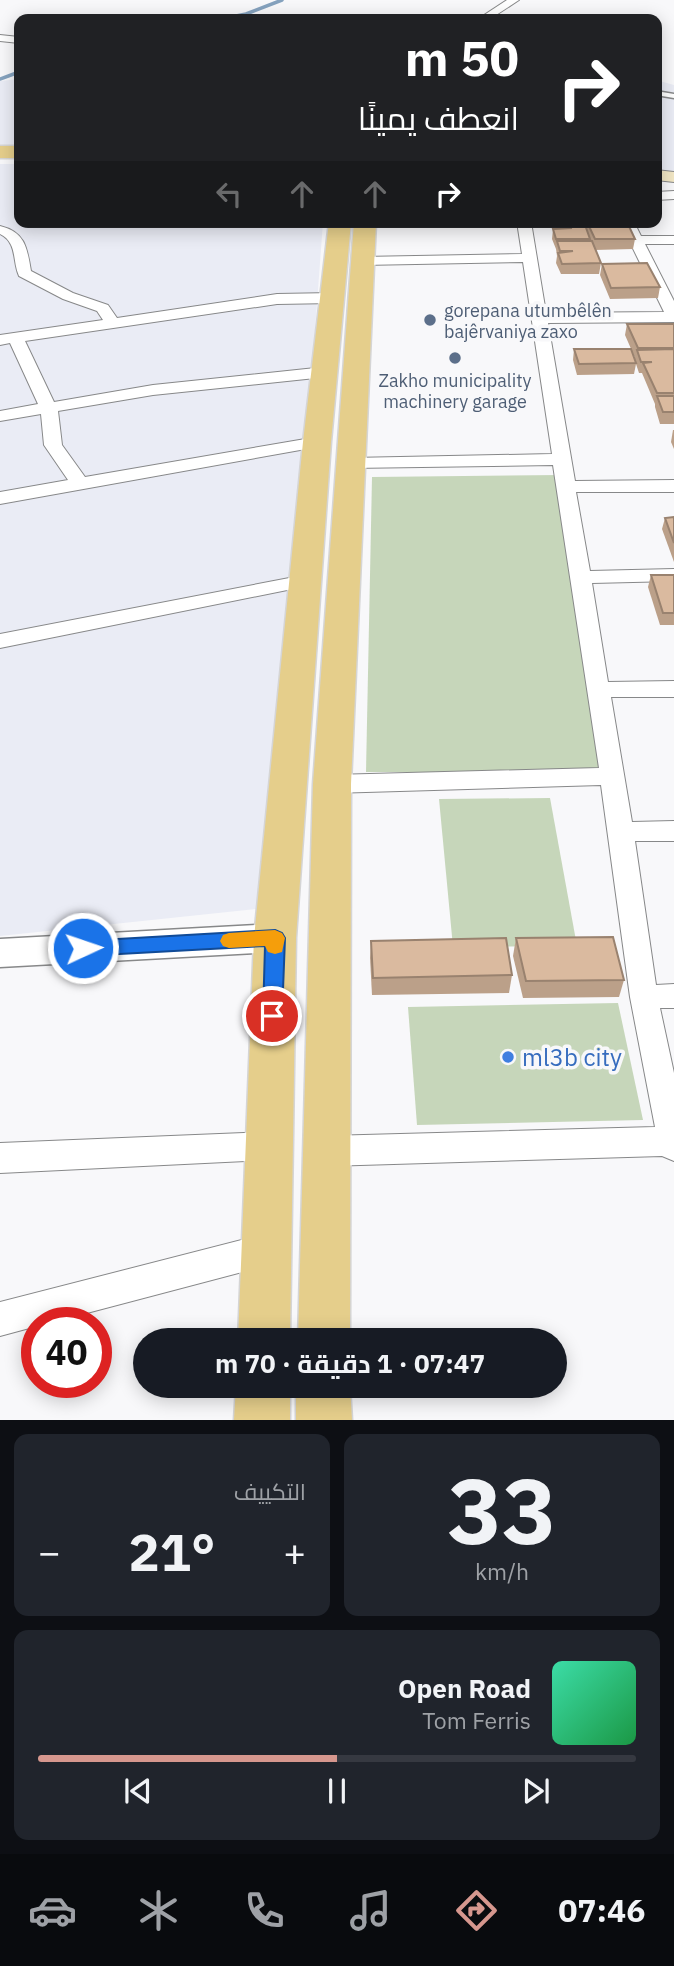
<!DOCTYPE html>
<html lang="ar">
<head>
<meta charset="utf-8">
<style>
  :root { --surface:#171b24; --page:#20242c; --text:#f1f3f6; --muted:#9ea1a6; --line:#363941; --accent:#d6978e }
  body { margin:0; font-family:"IBM Plex Sans",Cairo,sans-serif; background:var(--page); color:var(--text); direction:rtl; height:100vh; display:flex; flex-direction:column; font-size:26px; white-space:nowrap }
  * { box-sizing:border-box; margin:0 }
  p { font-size:23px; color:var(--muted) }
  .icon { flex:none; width:38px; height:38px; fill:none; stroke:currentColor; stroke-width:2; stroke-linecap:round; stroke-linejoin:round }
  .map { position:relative; height:1420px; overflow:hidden; direction:ltr }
  .panel { display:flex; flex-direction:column; gap:14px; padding:14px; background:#0d0f14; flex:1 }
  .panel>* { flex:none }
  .banner { position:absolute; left:14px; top:14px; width:648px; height:214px; border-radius:14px; box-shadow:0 4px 18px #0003; direction:rtl; background:#202124; color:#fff; overflow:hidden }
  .speed { position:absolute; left:21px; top:1307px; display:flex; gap:14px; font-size:35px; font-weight:700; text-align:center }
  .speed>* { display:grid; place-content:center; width:91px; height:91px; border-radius:50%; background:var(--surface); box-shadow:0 4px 18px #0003; line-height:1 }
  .speed .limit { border:10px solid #d22; background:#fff; color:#111 }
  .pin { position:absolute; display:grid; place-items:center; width:60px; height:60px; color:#fff; margin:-30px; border:4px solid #fff; border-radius:50%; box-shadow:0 2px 7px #0007 }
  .me { position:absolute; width:77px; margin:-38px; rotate:87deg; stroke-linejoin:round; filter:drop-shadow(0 0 5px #0008) }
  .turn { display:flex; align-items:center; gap:24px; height:147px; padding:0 28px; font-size:32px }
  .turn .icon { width:91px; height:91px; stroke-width:2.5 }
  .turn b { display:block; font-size:49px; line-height:60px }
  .lanes { display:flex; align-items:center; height:66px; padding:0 28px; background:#0003; justify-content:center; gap:35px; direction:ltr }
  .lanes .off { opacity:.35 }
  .big { font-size:52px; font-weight:700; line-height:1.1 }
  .panel .widget { flex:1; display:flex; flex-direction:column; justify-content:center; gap:10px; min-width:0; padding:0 24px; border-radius:14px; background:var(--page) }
  .panel .dial { align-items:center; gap:0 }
  .dial b { font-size:91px; line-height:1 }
  .song { display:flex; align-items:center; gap:21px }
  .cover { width:84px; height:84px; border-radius:10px; background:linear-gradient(135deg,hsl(160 70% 55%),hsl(140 70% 35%)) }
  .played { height:7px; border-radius:4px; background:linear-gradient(90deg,var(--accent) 50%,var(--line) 50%) }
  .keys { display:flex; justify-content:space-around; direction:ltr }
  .heat { display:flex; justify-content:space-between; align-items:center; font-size:38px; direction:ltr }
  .panel .tiles { flex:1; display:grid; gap:14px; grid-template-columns:1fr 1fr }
  .widget:last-child { grid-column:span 2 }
  .trip { position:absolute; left:133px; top:1328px; width:434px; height:70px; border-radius:35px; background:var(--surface); box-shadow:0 4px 18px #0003; font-weight:700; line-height:70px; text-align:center; direction:rtl }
  .tabs { display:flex; height:112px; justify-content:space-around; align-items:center; background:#090b0e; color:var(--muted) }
  .tabs .icon { width:49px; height:49px }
  .tabs .current { color:var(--accent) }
  .tabs b { font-size:32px; color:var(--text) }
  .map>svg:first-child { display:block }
</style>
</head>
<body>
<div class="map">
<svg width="674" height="1420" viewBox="0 0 674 1420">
  <rect width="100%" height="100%" fill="#f8f8fa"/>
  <!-- built -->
  <g fill="#eaecf5">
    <path d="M19,79V149L0,150V81Z"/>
    <path d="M656,80L674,85V171L656,169Z"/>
    <path d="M0,164H19V222H323L301,520L256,909L0,936Z"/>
  </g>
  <!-- green -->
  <g fill="#c6d6ba">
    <path d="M560,475L613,772H366L372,477Z"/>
    <path d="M550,798L577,946L453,947L439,799Z"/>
    <path d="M618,1003L643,1120L417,1125L408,1007Z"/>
  </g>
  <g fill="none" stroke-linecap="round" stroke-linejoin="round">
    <!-- stream -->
    <g stroke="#85a2be" stroke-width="3.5">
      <path d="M221,19L246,14L282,0"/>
      <path d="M0,79L19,72"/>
    </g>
    <defs>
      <path id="service" d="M656,91L674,94V98L656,95Z"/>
      <g id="minor">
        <path d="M507,0H519L490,19H478Z"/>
        <path d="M0,35L19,37V43L0,41Z"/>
        <path d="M674,191V199L656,200V192Z"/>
        <path d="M517,222H531L546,313L664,312L620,222H634L641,236H674V244H645L674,301V322L548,323L575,481L674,480V492H576L590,571L674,569V581L592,583L608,682L674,681V697H611L632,822L674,821V841H635L656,985L674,984V1008H660L674,1073V1161L662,1156L327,1166L316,1161L312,1151L316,1141L327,1136L655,1127L630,997L601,785L332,793L323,790L320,784L323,778L332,775L599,768L553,465L351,468L342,463L351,458L552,454L523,262L362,265L355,261L362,257L522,254Z"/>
        <path d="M0,226C25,232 27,247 31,271L73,293L108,305L117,318L277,294L333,293L341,298L333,303L277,304L25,341L54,402L153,385L325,367L333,372L325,377L153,395L58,411L62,445L85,477L317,437L326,442L317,447L0,504V492L68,480L44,445L41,414L0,421V411L38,404L10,343L0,345V335L103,320L97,311L63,299L19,276C12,261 18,243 0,234Z"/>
        <path d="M305,575L312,577L315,581L312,585L0,648V634Z"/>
        <path d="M268,1132L279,1136L283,1146L279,1156L268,1160L0,1173V1143Z"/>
        <path d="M265,1234L277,1238L281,1250L277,1262L265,1266L49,1323H37V1326L0,1336V1302Z"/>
      </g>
      <path id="tertiary" d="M275,924L287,928L292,938L287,948L275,952L0,967V939Z"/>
      <path id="secondary" d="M656,170L674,172V182L656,180Z"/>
      <g id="primary">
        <rect x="0" y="146" width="19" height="12"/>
        <path d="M329,222H351L331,442L296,938L290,1340H238L254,938L303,442Z"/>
        <path d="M354,222H376L351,784L350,1340H298L313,784Z"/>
        <path d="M236,1386H290V1420H234Z"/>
        <path d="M296,1386H350L352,1420H296Z"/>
      </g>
    </defs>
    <!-- service casing -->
    <use href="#service" stroke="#878889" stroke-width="3"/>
    <!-- minor casing -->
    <use href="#minor" stroke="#878889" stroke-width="2"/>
    <!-- tertiary casing -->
    <use href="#tertiary" stroke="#878889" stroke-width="3"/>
    <!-- secondary casing -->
    <use href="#secondary" stroke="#878889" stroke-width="2"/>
    <!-- primary casing -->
    <use href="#primary" stroke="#d5d5d5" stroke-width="3"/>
    <!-- service -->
    <use href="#service" fill="#fff" fill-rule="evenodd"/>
    <!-- minor -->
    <use href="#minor" fill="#fff" fill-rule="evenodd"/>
    <!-- tertiary -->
    <use href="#tertiary" fill="#fff" fill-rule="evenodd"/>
    <!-- secondary -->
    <use href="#secondary" fill="#f2e7c5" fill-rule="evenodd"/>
    <!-- primary -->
    <use href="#primary" fill="#e5ce8b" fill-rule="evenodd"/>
  </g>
  <!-- wall -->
  <g fill="#bba089">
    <path d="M555,222H627L635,239L633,249L595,250L601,263L599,274H561L556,263L557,256L556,249L552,239L553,229H555Z"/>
    <path d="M602,264L660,287L658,298L610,299L600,275Z"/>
    <path d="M627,324H674V424H660L655,407V404L642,373H639L636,364L634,374L577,375L573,360L574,349L635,360V358L625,335Z"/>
    <path d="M673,430H674V449L671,442Z"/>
    <path d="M674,517V562L662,529L665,518Z"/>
    <path d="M651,575H674V625H660L648,587Z"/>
    <path d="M516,938L624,980L619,997L523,998L513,956Z"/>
    <path d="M371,941L512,975L509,993L372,995L370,958Z"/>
  </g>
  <!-- building -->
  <g fill="#daba9f" stroke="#99826f" stroke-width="2">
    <path d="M557,222H584L590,239H556L553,229L572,228L558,227Z"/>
    <path d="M587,222H627L635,239H595Z"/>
    <path d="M557,241H592L601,263L562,264L558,253L573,251H560Z"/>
    <path d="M647,263L660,287L611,288L602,264Z"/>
    <path d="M627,324H674V348H638Z"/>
    <path d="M574,349H631L636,363L579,364Z"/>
    <path d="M674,349V393H657L643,363L652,362H641L637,350Z"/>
    <path d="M657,396H674V412H663Z"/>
    <path d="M674,517V543L665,518Z"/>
    <path d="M651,575H674V613H663Z"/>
    <path d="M613,937L624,980L526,981L516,938Z"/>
    <path d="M506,938L512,975L373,978L371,941Z"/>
  </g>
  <!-- route -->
  <path fill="#1a73e8" stroke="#114b97" stroke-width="2" d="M275,930L282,933L285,938L282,1016L279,1022L272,1024L265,1022L263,1016L265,946L83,956L76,954L73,948L76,943L83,941Z"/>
  <!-- slow -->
  <path fill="#f59e0b" d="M275,930L282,933L285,938L282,952L275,954L268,952L265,946L229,948L223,946L220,941L223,935L229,933Z"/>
  <!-- markers -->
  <g fill="#5c6f8a" stroke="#f8f8fa" stroke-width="2.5">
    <circle cx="430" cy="320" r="7"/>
    <circle cx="455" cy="358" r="7"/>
  </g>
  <circle fill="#3f7fe0" stroke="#f8f8fa" stroke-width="2.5" cx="508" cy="1057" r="7"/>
  <g text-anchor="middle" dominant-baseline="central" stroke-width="7" stroke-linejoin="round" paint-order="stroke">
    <!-- far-service labels -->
    <g font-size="18" fill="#4e5e75" stroke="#f8f8fa" text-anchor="start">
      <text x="444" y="310">gorepana utumbêlên<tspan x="444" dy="21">bajêrvaniya zaxo</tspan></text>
      <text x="455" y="380" text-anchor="middle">Zakho municipality<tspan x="455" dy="21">machinery garage</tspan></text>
    </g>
    <!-- near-shop labels -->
    <g font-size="24" fill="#366cbe" stroke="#f8f8fa" text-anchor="start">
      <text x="522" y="1057">ml3b city</text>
    </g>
  </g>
</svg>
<div class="speed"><div class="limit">40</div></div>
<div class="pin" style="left:272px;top:1016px;background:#d93025"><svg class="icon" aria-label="arrive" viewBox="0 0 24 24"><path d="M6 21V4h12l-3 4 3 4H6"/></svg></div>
<svg class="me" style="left:83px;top:948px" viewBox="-20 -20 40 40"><circle r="17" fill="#1a73e8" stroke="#fff" stroke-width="3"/><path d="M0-11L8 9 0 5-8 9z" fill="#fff"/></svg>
<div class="trip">07:47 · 1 دقيقة · 70 m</div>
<div class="banner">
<div class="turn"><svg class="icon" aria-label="right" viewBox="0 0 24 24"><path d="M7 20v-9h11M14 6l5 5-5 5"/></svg><div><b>50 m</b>انعطف يمينًا</div></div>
<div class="lanes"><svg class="icon off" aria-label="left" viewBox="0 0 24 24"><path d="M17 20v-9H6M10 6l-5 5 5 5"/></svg><svg class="icon off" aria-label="ahead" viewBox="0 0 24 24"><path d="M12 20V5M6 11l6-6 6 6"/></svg><svg class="icon off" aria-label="ahead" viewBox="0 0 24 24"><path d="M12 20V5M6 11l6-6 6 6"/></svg><svg class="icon" aria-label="right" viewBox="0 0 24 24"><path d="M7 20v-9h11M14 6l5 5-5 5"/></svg></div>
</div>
</div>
<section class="panel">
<div class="tiles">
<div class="widget dial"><b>33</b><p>km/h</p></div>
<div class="widget"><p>التكييف</p>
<div class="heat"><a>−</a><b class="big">21°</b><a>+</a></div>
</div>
<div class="widget">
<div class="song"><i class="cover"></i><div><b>Open Road</b><p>Tom Ferris</p></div></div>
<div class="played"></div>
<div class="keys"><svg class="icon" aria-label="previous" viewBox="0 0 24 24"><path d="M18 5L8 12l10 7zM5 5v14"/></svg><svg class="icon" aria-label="pause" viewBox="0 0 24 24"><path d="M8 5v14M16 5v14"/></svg><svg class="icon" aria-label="next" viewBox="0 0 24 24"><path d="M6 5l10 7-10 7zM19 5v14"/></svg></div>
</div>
</div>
</section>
<nav class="tabs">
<b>07:46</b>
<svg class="icon current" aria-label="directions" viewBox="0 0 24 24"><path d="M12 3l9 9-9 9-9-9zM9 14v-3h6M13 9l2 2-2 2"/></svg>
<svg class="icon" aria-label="music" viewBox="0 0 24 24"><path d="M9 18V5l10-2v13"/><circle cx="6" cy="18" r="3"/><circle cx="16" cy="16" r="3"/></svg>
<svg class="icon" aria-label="phone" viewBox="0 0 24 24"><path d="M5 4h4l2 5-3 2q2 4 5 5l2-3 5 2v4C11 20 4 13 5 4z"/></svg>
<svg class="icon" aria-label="climate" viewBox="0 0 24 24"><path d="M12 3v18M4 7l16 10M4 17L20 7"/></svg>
<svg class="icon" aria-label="car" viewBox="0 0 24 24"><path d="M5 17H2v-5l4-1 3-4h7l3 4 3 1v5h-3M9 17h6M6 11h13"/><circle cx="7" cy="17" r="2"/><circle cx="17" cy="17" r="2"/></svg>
</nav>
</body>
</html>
